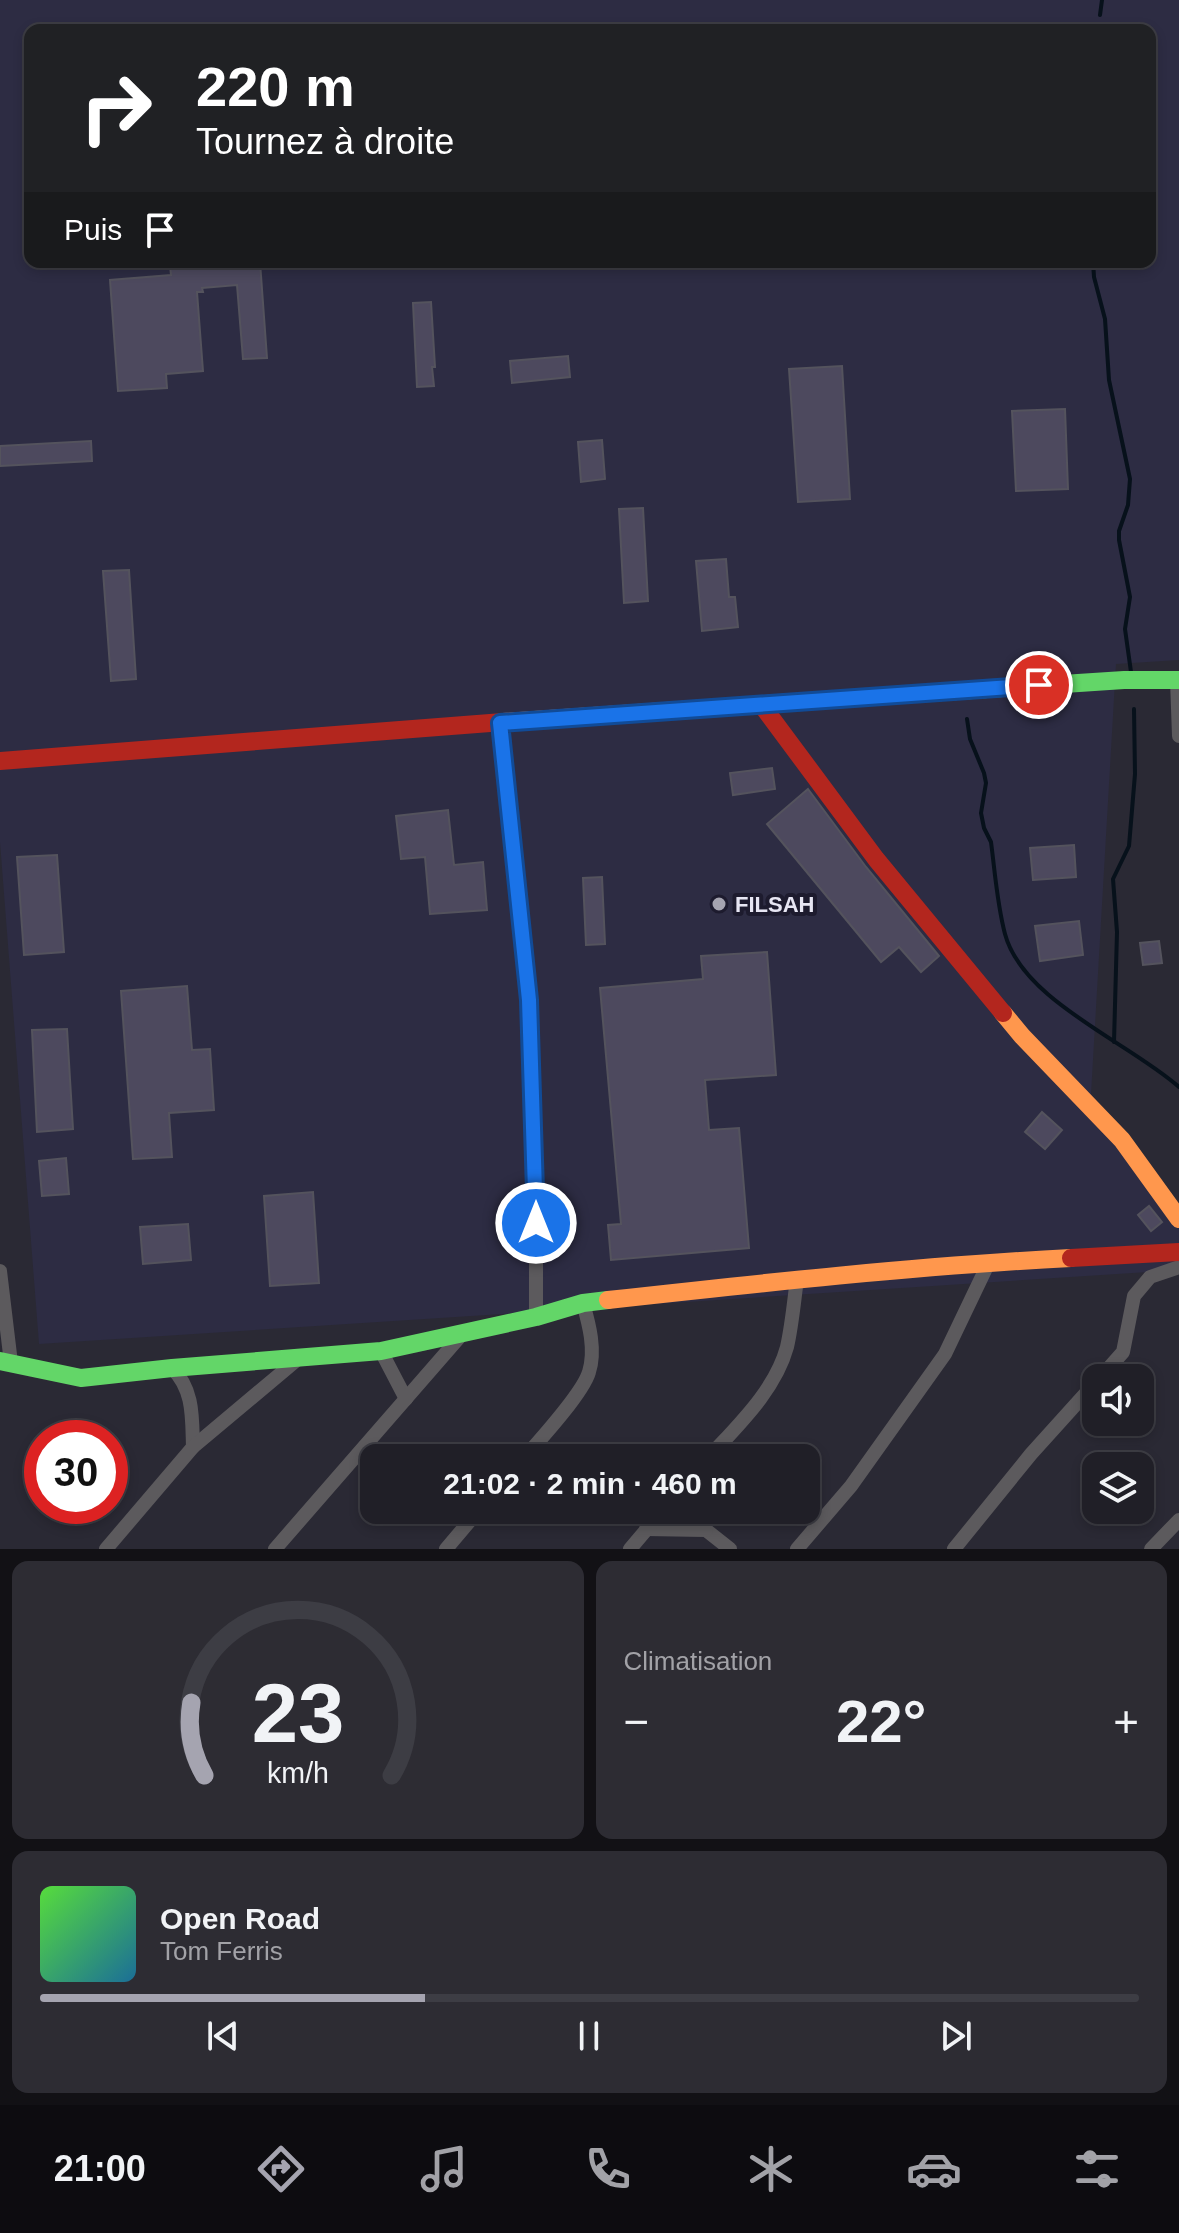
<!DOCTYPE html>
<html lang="fr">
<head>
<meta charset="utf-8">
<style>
  :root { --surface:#201f27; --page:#2d2c33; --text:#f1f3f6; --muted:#a2a2a7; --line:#3d3d44; --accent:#a5a4b0 }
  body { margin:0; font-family:Helvetica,sans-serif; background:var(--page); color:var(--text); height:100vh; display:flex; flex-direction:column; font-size:30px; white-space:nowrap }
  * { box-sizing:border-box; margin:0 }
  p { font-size:26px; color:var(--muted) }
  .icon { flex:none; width:44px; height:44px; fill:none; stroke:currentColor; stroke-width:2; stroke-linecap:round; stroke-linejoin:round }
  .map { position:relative; height:1549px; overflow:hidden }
  .panel { display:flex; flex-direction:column; gap:12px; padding:12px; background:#121115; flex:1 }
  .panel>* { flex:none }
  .top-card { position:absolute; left:24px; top:24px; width:1132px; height:244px; border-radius:16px; box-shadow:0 4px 12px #0003,0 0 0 2px var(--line); background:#202124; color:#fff; overflow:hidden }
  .buttons { position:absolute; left:1082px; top:1364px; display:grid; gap:16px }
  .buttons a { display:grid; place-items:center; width:72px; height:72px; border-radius:16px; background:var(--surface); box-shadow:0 4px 12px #0003,0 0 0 2px var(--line); font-size:40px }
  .speed { position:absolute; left:24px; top:1420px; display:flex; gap:16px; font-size:40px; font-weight:700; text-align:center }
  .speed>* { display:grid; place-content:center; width:104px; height:104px; border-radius:50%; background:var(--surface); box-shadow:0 4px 12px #0003,0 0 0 2px var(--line); line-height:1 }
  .speed .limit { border:12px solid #d22; background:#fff; color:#111 }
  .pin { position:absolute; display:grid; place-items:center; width:68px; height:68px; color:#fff; margin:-34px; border:4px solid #fff; border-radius:50%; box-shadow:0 2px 8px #0007 }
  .me { position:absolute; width:88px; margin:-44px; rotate:0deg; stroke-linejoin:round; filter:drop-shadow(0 0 6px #0008) }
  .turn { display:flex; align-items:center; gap:28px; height:168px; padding:0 40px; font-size:36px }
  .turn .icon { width:104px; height:104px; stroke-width:2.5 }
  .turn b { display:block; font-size:56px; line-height:68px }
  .then { display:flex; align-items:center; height:76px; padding:0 40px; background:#0003; gap:16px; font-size:30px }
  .big { font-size:60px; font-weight:700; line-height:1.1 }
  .panel .card { flex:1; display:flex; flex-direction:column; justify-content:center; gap:12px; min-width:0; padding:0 28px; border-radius:16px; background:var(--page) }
  .panel .dial { align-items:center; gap:0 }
  .dial svg { height:208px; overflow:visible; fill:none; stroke:var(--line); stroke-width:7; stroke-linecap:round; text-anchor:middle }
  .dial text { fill:var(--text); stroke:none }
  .song { display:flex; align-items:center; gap:24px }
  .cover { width:96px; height:96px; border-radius:12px; background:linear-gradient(135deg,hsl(110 70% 55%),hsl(200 70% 35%)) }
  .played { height:8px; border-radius:4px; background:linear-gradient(90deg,var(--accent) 35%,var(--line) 35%) }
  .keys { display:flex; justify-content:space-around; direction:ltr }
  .heat { display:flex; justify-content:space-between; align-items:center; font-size:44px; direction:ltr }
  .panel .tiles { flex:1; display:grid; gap:12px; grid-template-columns:1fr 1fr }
  .card:last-child { grid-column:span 2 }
  .trip { position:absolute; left:360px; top:1444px; width:460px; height:80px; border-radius:16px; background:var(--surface); box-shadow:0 4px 12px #0003,0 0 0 2px var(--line); font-weight:700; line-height:80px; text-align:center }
  .tab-bar { display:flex; height:128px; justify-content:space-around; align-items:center; background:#0d0c10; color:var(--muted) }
  .tab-bar .icon { width:56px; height:56px }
  .tab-bar .selected { color:var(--accent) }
  .tab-bar b { font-size:36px; color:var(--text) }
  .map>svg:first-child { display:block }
</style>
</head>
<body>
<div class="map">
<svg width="1179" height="1549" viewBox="0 0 1179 1549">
  <rect width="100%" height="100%" fill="#2a2934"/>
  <!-- built -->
  <path fill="#2d2c43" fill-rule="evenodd" d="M0,0H1179V660L1116,664L1091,1094L1179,1209V1270L39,1344L0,842ZM30,30H1150V262H30Z"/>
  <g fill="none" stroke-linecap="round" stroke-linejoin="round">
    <!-- stream -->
    <g stroke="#07111b" stroke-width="4">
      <path d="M1100,15L1102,0"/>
      <path d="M1093,262L1094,277L1105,319L1109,380L1130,479L1128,505L1119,531V540L1130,597L1125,629L1131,672"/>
      <path d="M967,719L970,739L984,773L986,783L981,813L984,828L991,842C995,872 997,904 1005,934C1023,1001 1130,1043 1179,1087"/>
      <path d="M1114,1042L1117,932L1113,879L1129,846L1135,774L1134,709"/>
    </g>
  </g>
  <!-- building -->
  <g fill="#4d495e" stroke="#54535d" stroke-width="2">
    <path d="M202,262H260L267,358L243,359L237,285L202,288L203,292H197L203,371L166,374L167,388L118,391L110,280L171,275L170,266Z"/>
    <path d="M431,302L435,367H432L434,386L417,387L413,303Z"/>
    <path d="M568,356L570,377L512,383L510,361Z"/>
    <path d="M842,366L850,499L798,502L789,369Z"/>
    <path d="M1065,409L1068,489L1016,491L1012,411Z"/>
    <path d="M602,440L605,479L581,482L578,442Z"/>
    <path d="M91,441L92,461L0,466V446Z"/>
    <path d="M643,508L648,601L624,603L619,509Z"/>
    <path d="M726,559L729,597H735L738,627L702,631L696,561Z"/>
    <path d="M129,570L136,679L111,681L103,571Z"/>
    <path d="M772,768L775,789L733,795L730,773Z"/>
    <path d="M808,789L866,867L939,956L921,972L899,947L881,962L767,824Z"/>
    <path d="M448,810L454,865L483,862L487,910L430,914L425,857L401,859L396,816Z"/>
    <path d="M1074,845L1076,877L1033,880L1030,848Z"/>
    <path d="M57,855L64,952L24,955L17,857Z"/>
    <path d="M602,877L605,944L586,945L583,878Z"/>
    <path d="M1079,921L1083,955L1040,961L1035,926Z"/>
    <path d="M1159,941L1162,963L1143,965L1140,943Z"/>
    <path d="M767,952L776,1075L705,1080L709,1130L739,1128L749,1248L611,1260L608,1225L621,1224L600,988L703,979L701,956Z"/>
    <path d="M187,986L192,1050L210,1049L214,1110L169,1113L172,1157L133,1159L121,991Z"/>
    <path d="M67,1029L73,1129L37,1132L32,1030Z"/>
    <path d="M1042,1112L1062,1130L1045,1149L1025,1132Z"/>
    <path d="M66,1158L69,1194L42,1196L39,1161Z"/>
    <path d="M313,1192L319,1283L270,1286L264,1196Z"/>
    <path d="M1149,1206L1162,1222L1151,1231L1138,1215Z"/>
    <path d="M188,1224L191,1260L143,1264L140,1227Z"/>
  </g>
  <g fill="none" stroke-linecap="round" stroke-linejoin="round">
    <!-- street -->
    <g stroke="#5c5a5d" stroke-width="14">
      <path d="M1177,680L1179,736"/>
      <path d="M500,723L529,1000L536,1191V1317"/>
      <path d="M0,1271L11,1363"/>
      <path d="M381,1351L406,1399"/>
      <path d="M172,1368C194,1390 192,1417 193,1447"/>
      <path d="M1100,1378L1123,1352L1134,1296L1150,1277L1179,1267"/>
      <path d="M524,1458C540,1440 583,1393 589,1372C596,1350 589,1324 583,1303"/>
      <path d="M708,1458C737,1426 775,1391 787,1347C792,1325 794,1301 797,1279"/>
      <path d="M697,1510L706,1530L730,1549"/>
      <path d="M646,1529L706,1530"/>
      <path d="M106,1549L193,1447L298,1359"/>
      <path d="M275,1549L464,1332"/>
      <path d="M446,1549L479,1510"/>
      <path d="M630,1549L663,1510"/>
      <path d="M797,1549L851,1486L945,1354L989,1262"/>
      <path d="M954,1549L1031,1454L1096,1382"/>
      <path d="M1151,1549L1179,1520"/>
    </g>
    <!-- fast -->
    <g stroke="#63d668" stroke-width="18">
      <path d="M942,692L1124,680H1179"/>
      <path d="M0,1361L81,1378L172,1368L381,1351L536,1317L583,1303L608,1300"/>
    </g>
    <!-- slow -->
    <g stroke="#ff974d" stroke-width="18">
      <path d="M503,722L942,692"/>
      <path d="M1003,1013L1022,1036L1122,1140L1179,1219"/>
      <path d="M608,1300C762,1283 916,1266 1071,1258"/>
    </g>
    <!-- jam -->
    <g stroke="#b3261e" stroke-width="18">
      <path d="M761,704L876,859L1003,1013"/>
      <path d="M0,761L503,722"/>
      <path d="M1071,1258L1179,1252"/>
    </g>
  </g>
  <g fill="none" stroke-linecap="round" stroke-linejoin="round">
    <defs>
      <path id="route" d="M536,1223L529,1000L500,723L1039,685"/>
    </defs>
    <!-- route casing -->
    <use href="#route" stroke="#114b97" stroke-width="20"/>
    <!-- route -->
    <use href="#route" stroke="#1a73e8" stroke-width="14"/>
  </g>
  <!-- markers -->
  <circle fill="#a5a4b0" stroke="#1d1b2e" stroke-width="3" cx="719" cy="904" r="8"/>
  <g text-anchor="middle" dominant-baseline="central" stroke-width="8" stroke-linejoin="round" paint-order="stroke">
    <!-- poi labels -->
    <g font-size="22" font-weight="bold" fill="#e7e6f3" stroke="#1d1b2e" text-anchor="start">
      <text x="735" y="904">FILSAH</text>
    </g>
  </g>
</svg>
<div class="buttons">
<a><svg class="icon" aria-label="sound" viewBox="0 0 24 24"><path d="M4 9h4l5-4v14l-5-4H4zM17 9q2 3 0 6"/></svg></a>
<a><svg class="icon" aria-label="layers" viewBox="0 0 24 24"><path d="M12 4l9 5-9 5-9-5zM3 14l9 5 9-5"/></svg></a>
</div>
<div class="speed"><div class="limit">30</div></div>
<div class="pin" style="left:1039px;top:685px;background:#d93025"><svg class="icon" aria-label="arrive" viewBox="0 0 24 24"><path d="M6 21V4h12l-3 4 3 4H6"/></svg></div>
<svg class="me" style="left:536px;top:1223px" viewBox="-20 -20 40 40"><circle r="17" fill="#1a73e8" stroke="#fff" stroke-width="3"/><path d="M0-11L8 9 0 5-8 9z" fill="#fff"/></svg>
<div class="trip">21:02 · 2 min · 460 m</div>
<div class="top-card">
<div class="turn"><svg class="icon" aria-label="right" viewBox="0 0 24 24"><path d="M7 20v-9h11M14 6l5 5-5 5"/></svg><div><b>220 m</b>Tournez à droite</div></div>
<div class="then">Puis<svg class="icon" aria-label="arrive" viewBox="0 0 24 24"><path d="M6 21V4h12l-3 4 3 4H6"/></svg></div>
</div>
</div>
<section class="panel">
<div class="tiles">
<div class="card dial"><svg viewBox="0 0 100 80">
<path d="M14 69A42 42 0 1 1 86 69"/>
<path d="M14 69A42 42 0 0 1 9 41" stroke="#a5a4b0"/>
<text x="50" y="56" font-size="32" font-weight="700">23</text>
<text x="50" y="72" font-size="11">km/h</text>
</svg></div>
<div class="card"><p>Climatisation</p>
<div class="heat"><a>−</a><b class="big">22°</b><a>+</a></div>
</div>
<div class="card">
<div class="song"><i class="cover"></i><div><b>Open Road</b><p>Tom Ferris</p></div></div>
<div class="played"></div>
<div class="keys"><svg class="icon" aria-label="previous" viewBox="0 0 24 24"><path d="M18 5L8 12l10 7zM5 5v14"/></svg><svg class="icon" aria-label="pause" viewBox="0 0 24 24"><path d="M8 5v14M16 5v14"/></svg><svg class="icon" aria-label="next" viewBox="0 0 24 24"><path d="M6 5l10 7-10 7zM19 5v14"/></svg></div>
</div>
</div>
</section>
<nav class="tab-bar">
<b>21:00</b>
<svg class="icon selected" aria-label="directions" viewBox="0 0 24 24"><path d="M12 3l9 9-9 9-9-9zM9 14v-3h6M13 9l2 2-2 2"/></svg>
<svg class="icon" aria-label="music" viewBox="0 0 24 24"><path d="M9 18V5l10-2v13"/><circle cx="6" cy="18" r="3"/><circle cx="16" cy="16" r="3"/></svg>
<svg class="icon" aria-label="phone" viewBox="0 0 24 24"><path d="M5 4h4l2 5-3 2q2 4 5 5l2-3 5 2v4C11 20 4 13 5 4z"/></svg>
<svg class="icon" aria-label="climate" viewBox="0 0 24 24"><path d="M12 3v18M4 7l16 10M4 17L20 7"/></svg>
<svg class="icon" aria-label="car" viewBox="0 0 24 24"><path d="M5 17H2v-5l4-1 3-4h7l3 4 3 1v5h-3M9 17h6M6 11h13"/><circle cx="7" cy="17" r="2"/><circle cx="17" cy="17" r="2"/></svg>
<svg class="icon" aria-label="filters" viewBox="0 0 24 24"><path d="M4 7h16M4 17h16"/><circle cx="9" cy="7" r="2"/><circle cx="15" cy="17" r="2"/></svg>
</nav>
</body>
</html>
